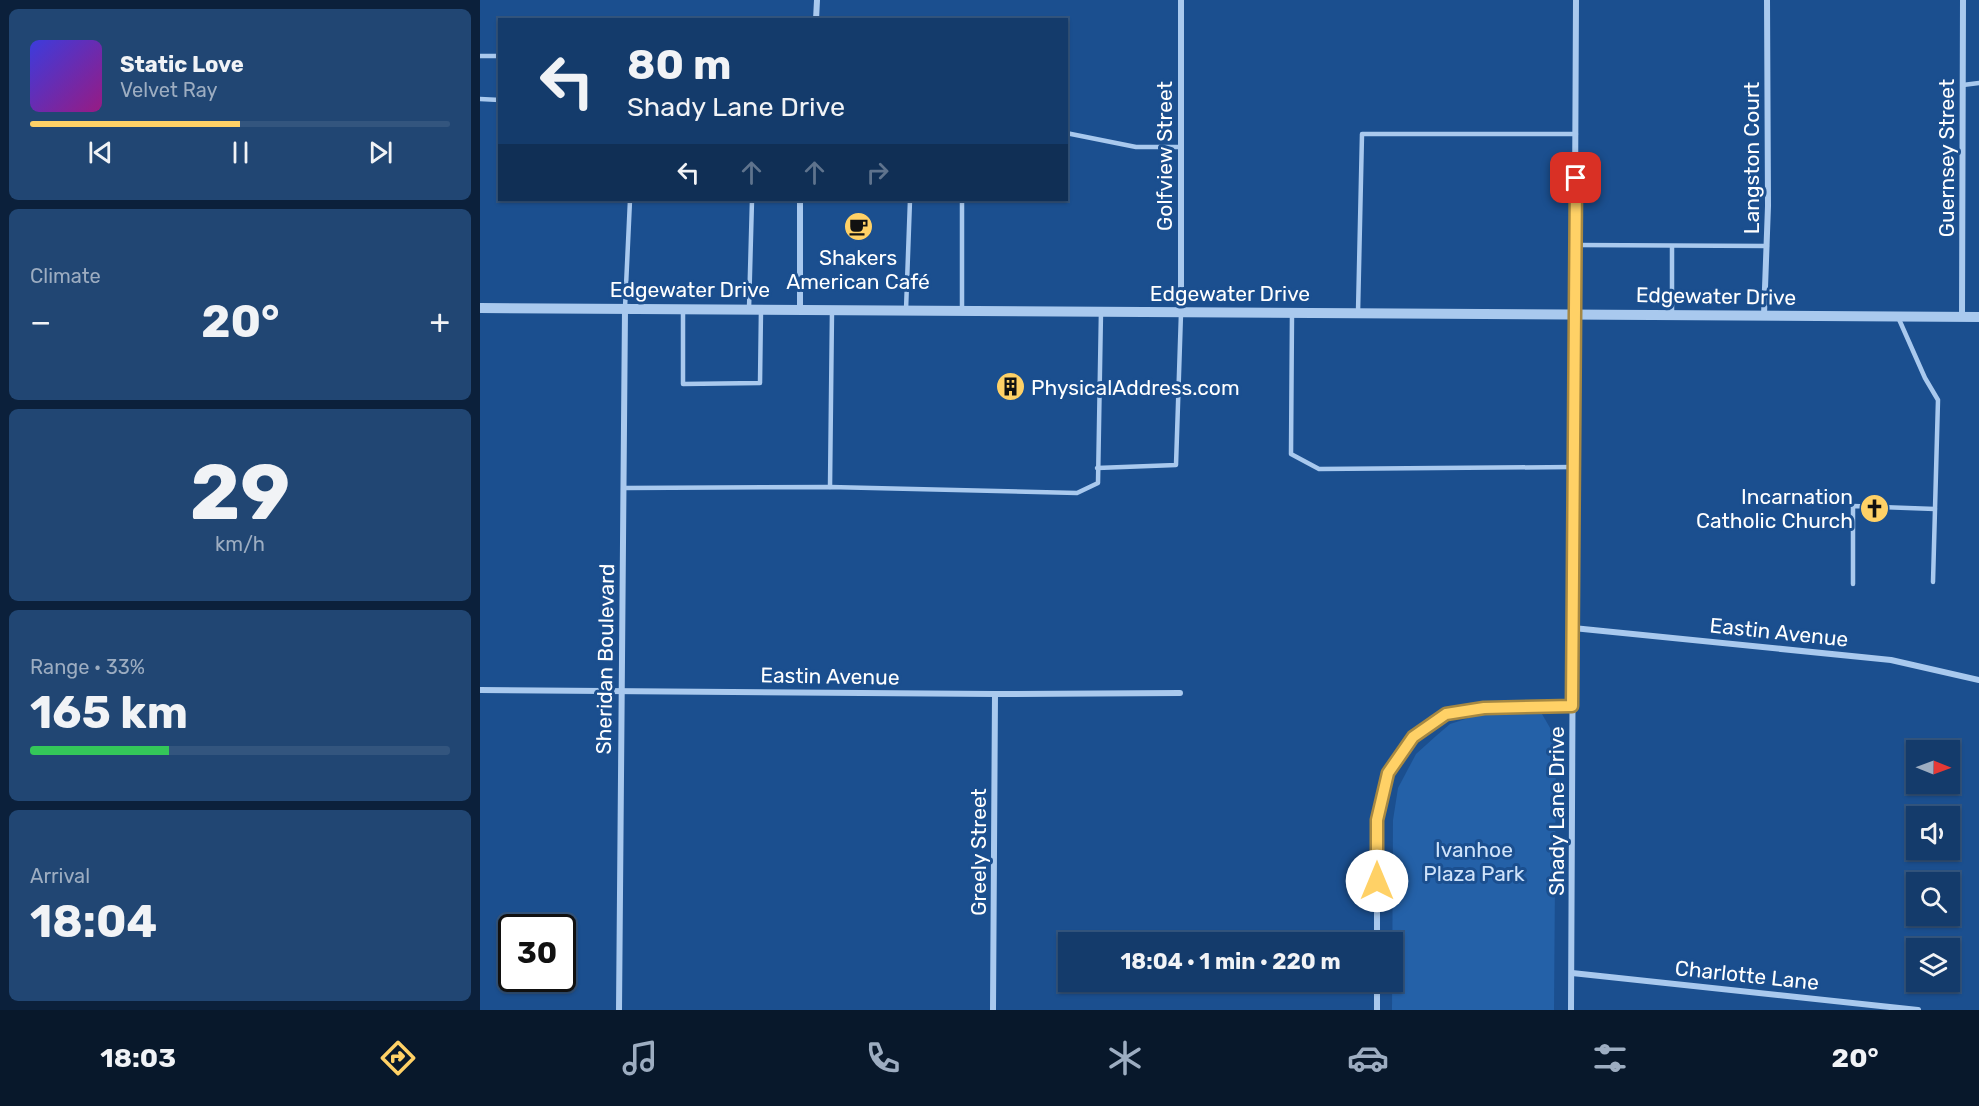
<!DOCTYPE html>
<html lang="en">
<head>
<meta charset="utf-8">
<style>
  :root { --surface:#143b6b; --page:#214673; --text:#f1f3f6; --muted:#9dadc1; --line:#33557e; --accent:#ffd166 }
  body { margin:0; font-family:Rubik,sans-serif; background:var(--page); color:var(--text); height:100vh; display:flex; flex-direction:column; font-size:22px; white-space:nowrap }
  * { box-sizing:border-box; margin:0 }
  p { font-size:20px; color:var(--muted) }
  .icon { flex:none; width:33px; height:33px; fill:none; stroke:currentColor; stroke-width:2; stroke-linecap:round; stroke-linejoin:round }
  .map { position:relative; flex:1; overflow:hidden }
  .details { display:flex; flex-direction:column; gap:9px; padding:9px; background:#0b203b; width:480px }
  .details>* { flex:none }
  .banner { position:absolute; left:18px; top:18px; width:570px; height:183px; border-radius:0px; box-shadow:0 2px 4px #0004,0 0 0 2px var(--line); background:#143b6b; color:var(--text); overflow:hidden }
  .needle { width:39px; rotate:91deg }
  .buttons { position:absolute; left:1426px; top:740px; display:grid; gap:12px }
  .buttons a { display:grid; place-items:center; width:54px; height:54px; border-radius:0px; background:var(--surface); box-shadow:0 2px 4px #0004,0 0 0 2px var(--line); font-size:30px }
  .speed { position:absolute; left:18px; top:914px; display:flex; gap:12px; font-size:30px; font-weight:700; text-align:center }
  .speed>* { display:grid; place-content:center; width:78px; height:78px; border-radius:50%; background:var(--surface); box-shadow:0 2px 4px #0004,0 0 0 2px var(--line); line-height:1 }
  .speed .limit { border:3px solid #111; border-radius:9px; background:#fff; color:#111 }
  .pin { position:absolute; display:grid; place-items:center; width:51px; height:51px; color:#fff; margin:-26px; border-radius:12px; box-shadow:0 3px 9px #0006 }
  .me { position:absolute; width:66px; margin:-33px; rotate:0deg; stroke-linejoin:round; filter:drop-shadow(0 0 4px #0008) }
  .turn { display:flex; align-items:center; gap:21px; height:126px; padding:0 30px; font-size:27px }
  .turn .icon { width:78px; height:78px; stroke-width:2.5 }
  .turn b { display:block; font-size:42px; line-height:51px }
  .lanes { display:flex; align-items:center; height:57px; padding:0 30px; background:#0003; justify-content:center; gap:30px; direction:ltr }
  .lanes .off { opacity:.35 }
  .big { font-size:45px; font-weight:700; line-height:1.1 }
  .details .widget { flex:1; display:flex; flex-direction:column; justify-content:center; gap:9px; min-width:0; padding:0 21px; border-radius:9px; background:var(--page) }
  .details .dial { align-items:center; gap:0 }
  .dial b { font-size:78px; line-height:1 }
  .song { display:flex; align-items:center; gap:18px }
  .cover { width:72px; height:72px; border-radius:9px; background:linear-gradient(135deg,hsl(240 70% 55%),hsl(310 70% 35%)) }
  .played { height:6px; border-radius:3px; background:linear-gradient(90deg,var(--accent) 50%,var(--line) 50%) }
  .keys { display:flex; justify-content:space-around; direction:ltr }
  .heat { display:flex; justify-content:space-between; align-items:center; font-size:33px; direction:ltr }
  .charge { height:9px; border-radius:4px; background:linear-gradient(90deg,#34c759 33%,var(--line) 0) }
  .trip { position:absolute; left:578px; top:932px; width:345px; height:60px; border-radius:0px; background:var(--surface); box-shadow:0 2px 4px #0004,0 0 0 2px var(--line); font-weight:700; line-height:60px; text-align:center }
  .dock { display:flex; height:96px; justify-content:space-around; align-items:center; background:#08182b; color:var(--muted) }
  .dock .icon { width:42px; height:42px }
  .dock .on { color:var(--accent) }
  .dock b { font-size:27px; color:var(--text) }
  main { display:flex; flex:1; min-height:0 }
  .map>svg:first-child { display:block }
</style>
</head>
<body>
<main>
<section class="details">
<div class="widget">
<div class="song"><i class="cover"></i><div><b>Static Love</b><p>Velvet Ray</p></div></div>
<div class="played"></div>
<div class="keys"><svg class="icon" aria-label="previous" viewBox="0 0 24 24"><path d="M18 5L8 12l10 7zM5 5v14"/></svg><svg class="icon" aria-label="pause" viewBox="0 0 24 24"><path d="M8 5v14M16 5v14"/></svg><svg class="icon" aria-label="next" viewBox="0 0 24 24"><path d="M6 5l10 7-10 7zM19 5v14"/></svg></div>
</div>
<div class="widget"><p>Climate</p>
<div class="heat"><a>−</a><b class="big">20°</b><a>+</a></div>
</div>
<div class="widget dial"><b>29</b><p>km/h</p></div>
<div class="widget"><p>Range · 33%</p><b class="big">165 km</b><div class="charge"></div></div>
<div class="widget"><p>Arrival</p><b class="big">18:04</b></div>
</section>
<div class="map">
<svg width="1499" height="1010" viewBox="0 0 1499 1010">
  <rect width="100%" height="100%" fill="#1b4f8f"/>
  <!-- green -->
  <path fill="#2461a8" d="M1007,712H1041L1062,714L1073,733L1076,744L1074,1010H912L913,820L918,788L936,754L956,736L970,724Z"/>
  <g fill="none" stroke-linecap="round" stroke-linejoin="round">
    <!-- service -->
    <g stroke="#a9c9ee" stroke-width="4.5">
      <path d="M0,56H20"/>
      <path d="M1483,85L1499,83"/>
      <path d="M0,99L20,100"/>
      <path d="M586,133L656,147H701"/>
      <path d="M1096,245L1287,246"/>
      <path d="M145,308L150,200"/>
      <path d="M269,309L272,200"/>
      <path d="M203,310V384L280,383L281,309"/>
      <path d="M426,310L430,200"/>
      <path d="M482,310V200"/>
      <path d="M812,312L811,454L839,469L1093,467"/>
      <path d="M878,313L882,134H1096"/>
      <path d="M1192,315V247"/>
      <path d="M1418,317L1445,378L1458,400L1453,582"/>
      <path d="M617,468L696,465L701,313"/>
      <path d="M350,487L352,310"/>
      <path d="M145,488L350,487L597,493L618,483L621,311"/>
      <path d="M1373,584V506L1455,509"/>
    </g>
    <!-- minor -->
    <g stroke="#a9c9ee" stroke-width="6">
      <path d="M336,20L337,0"/>
      <path d="M320,310V200"/>
      <path d="M701,312V0"/>
      <path d="M1284,315L1288,206L1287,0"/>
      <path d="M1482,317L1483,0"/>
      <path d="M1093,628L1411,660L1499,680"/>
      <path d="M0,690L515,694L700,693"/>
      <path d="M897,942V820L908,773L933,737L966,714L1004,708L1092,706"/>
      <path d="M1092,973L1438,1010"/>
      <path d="M139,1010L145,309"/>
      <path d="M513,1010L515,694"/>
      <path d="M897,1010V981"/>
      <path d="M1091,1010L1096,0"/>
    </g>
    <!-- tertiary -->
    <path stroke="#a9c9ee" stroke-width="10" d="M0,308L1499,317"/>
  </g>
  <g fill="none" stroke-linecap="round" stroke-linejoin="round">
    <defs>
      <path id="route" d="M897,881V820L908,773L933,737L966,714L1004,708L1092,706L1096,178"/>
    </defs>
    <!-- route casing -->
    <use href="#route" stroke="#a68842" stroke-width="15"/>
    <!-- route -->
    <use href="#route" stroke="#ffd166" stroke-width="10"/>
  </g>
  <!-- icons -->
  <defs>
    <symbol id="cafe-disc" viewBox="-11 -11 22 22"><circle r="9.5" fill="#ffd166" stroke="#1b4f8f"/><path d="M-5.5-4.5H6V0H3Q3 3.5 0 3.5H-2.5Q-5.5 3.5-5.5 0ZM3-3.2v2h1.7v-2ZM-6 4.5H4V6H-6Z" fill="#111"/></symbol>
    <symbol id="building-disc" viewBox="-11 -11 22 22"><circle r="9.5" fill="#ffd166" stroke="#1b4f8f"/><path d="M-4-6H4V6H1V3H-1V6H-4ZM-2.5-4.3h1.7v1.8h-1.7ZM.8-4.3h1.7v1.8H.8ZM-2.5-1h1.7V.8h-1.7ZM.8-1h1.7V.8H.8Z" fill="#111"/></symbol>
    <symbol id="church-disc" viewBox="-11 -11 22 22"><circle r="9.5" fill="#ffd166" stroke="#1b4f8f"/><path d="M-1.2-6h2.4v3.5h3.3v2.4h-3.3V6h-2.4V-.1h-3.3v-2.4h3.3Z" fill="#111"/></symbol>
  </defs>
  <g fill-rule="evenodd">
    <use href="#cafe-disc" x="362" y="210" width="33" height="33"/>
    <use href="#building-disc" x="514" y="370" width="33" height="33"/>
    <use href="#church-disc" x="1378" y="492" width="33" height="33"/>
  </g>
  <g text-anchor="middle" dominant-baseline="central" stroke-width="6" stroke-linejoin="round" paint-order="stroke">
    <!-- street labels -->
    <g font-size="21" fill="#fff" stroke="#1b4f8f">
      <text transform="translate(684 156) rotate(-90)">Golfview Street</text>
      <text transform="translate(1271 158) rotate(-90)">Langston Court</text>
      <text transform="translate(1466 158) rotate(-90)">Guernsey Street</text>
      <text x="210" y="289">Edgewater Drive</text>
      <text x="750" y="293">Edgewater Drive</text>
      <text transform="translate(1236 296) rotate(1)">Edgewater Drive</text>
      <text transform="translate(1299 632) rotate(6)">Eastin Avenue</text>
      <text transform="translate(125 659) rotate(-89)">Sheridan Boulevard</text>
      <text transform="translate(350 676) rotate(1)">Eastin Avenue</text>
      <text transform="translate(1076 811) rotate(-90)">Shady Lane Drive</text>
      <text transform="translate(498 852) rotate(-90)">Greely Street</text>
      <text transform="translate(1267 975) rotate(6)">Charlotte Lane</text>
    </g>
    <!-- poi labels -->
    <g font-size="21" fill="#fff" stroke="#1b4f8f">
      <text x="378" y="257">Shakers<tspan x="378" dy="24">American Café</tspan></text>
      <text x="551" y="387" text-anchor="start">PhysicalAddress.com</text>
      <text x="1373" y="496" text-anchor="end">Incarnation<tspan x="1373" dy="24">Catholic Church</tspan></text>
    </g>
    <!-- park labels -->
    <g font-size="21" fill="#cfe3fa" stroke="#1b4f8f">
      <text x="994" y="849">Ivanhoe<tspan x="994" dy="24">Plaza Park</tspan></text>
    </g>
  </g>
</svg>
<div class="buttons">
<a><svg class="needle" viewBox="-14 -14 28 28"><path d="M0-13l5 13h-10z" fill="#e53935"/><path d="M0 13l5-13h-10z" fill="#9dadc1"/></svg></a>
<a><svg class="icon" aria-label="sound" viewBox="0 0 24 24"><path d="M4 9h4l5-4v14l-5-4H4zM17 9q2 3 0 6"/></svg></a>
<a><svg class="icon" aria-label="search" viewBox="0 0 24 24"><circle cx="10" cy="10" r="6"/><path d="M15 15l6 6"/></svg></a>
<a><svg class="icon" aria-label="layers" viewBox="0 0 24 24"><path d="M12 4l9 5-9 5-9-5zM3 14l9 5 9-5"/></svg></a>
</div>
<div class="speed"><div class="limit">30</div></div>
<div class="pin" style="left:1096px;top:178px;background:#d93025"><svg class="icon" aria-label="arrive" viewBox="0 0 24 24"><path d="M6 21V4h12l-3 4 3 4H6"/></svg></div>
<svg class="me" style="left:897px;top:881px" viewBox="-20 -20 40 40"><circle r="19" fill="#fff"/><path d="M0-13L10 11 0 6-10 11z" fill="#ffd166"/></svg>
<div class="trip">18:04 · 1 min · 220 m</div>
<div class="banner">
<div class="turn"><svg class="icon" aria-label="left" viewBox="0 0 24 24"><path d="M17 20v-9H6M10 6l-5 5 5 5"/></svg><div><b>80 m</b>Shady Lane Drive</div></div>
<div class="lanes"><svg class="icon" aria-label="left" viewBox="0 0 24 24"><path d="M17 20v-9H6M10 6l-5 5 5 5"/></svg><svg class="icon off" aria-label="ahead" viewBox="0 0 24 24"><path d="M12 20V5M6 11l6-6 6 6"/></svg><svg class="icon off" aria-label="ahead" viewBox="0 0 24 24"><path d="M12 20V5M6 11l6-6 6 6"/></svg><svg class="icon off" aria-label="right" viewBox="0 0 24 24"><path d="M7 20v-9h11M14 6l5 5-5 5"/></svg></div>
</div>
</div>
</main>
<nav class="dock">
<b>18:03</b>
<svg class="icon on" aria-label="directions" viewBox="0 0 24 24"><path d="M12 3l9 9-9 9-9-9zM9 14v-3h6M13 9l2 2-2 2"/></svg>
<svg class="icon" aria-label="music" viewBox="0 0 24 24"><path d="M9 18V5l10-2v13"/><circle cx="6" cy="18" r="3"/><circle cx="16" cy="16" r="3"/></svg>
<svg class="icon" aria-label="phone" viewBox="0 0 24 24"><path d="M5 4h4l2 5-3 2q2 4 5 5l2-3 5 2v4C11 20 4 13 5 4z"/></svg>
<svg class="icon" aria-label="climate" viewBox="0 0 24 24"><path d="M12 3v18M4 7l16 10M4 17L20 7"/></svg>
<svg class="icon" aria-label="car" viewBox="0 0 24 24"><path d="M5 17H2v-5l4-1 3-4h7l3 4 3 1v5h-3M9 17h6M6 11h13"/><circle cx="7" cy="17" r="2"/><circle cx="17" cy="17" r="2"/></svg>
<svg class="icon" aria-label="filters" viewBox="0 0 24 24"><path d="M4 7h16M4 17h16"/><circle cx="9" cy="7" r="2"/><circle cx="15" cy="17" r="2"/></svg>
<b>20°</b>
</nav>
</body>
</html>
